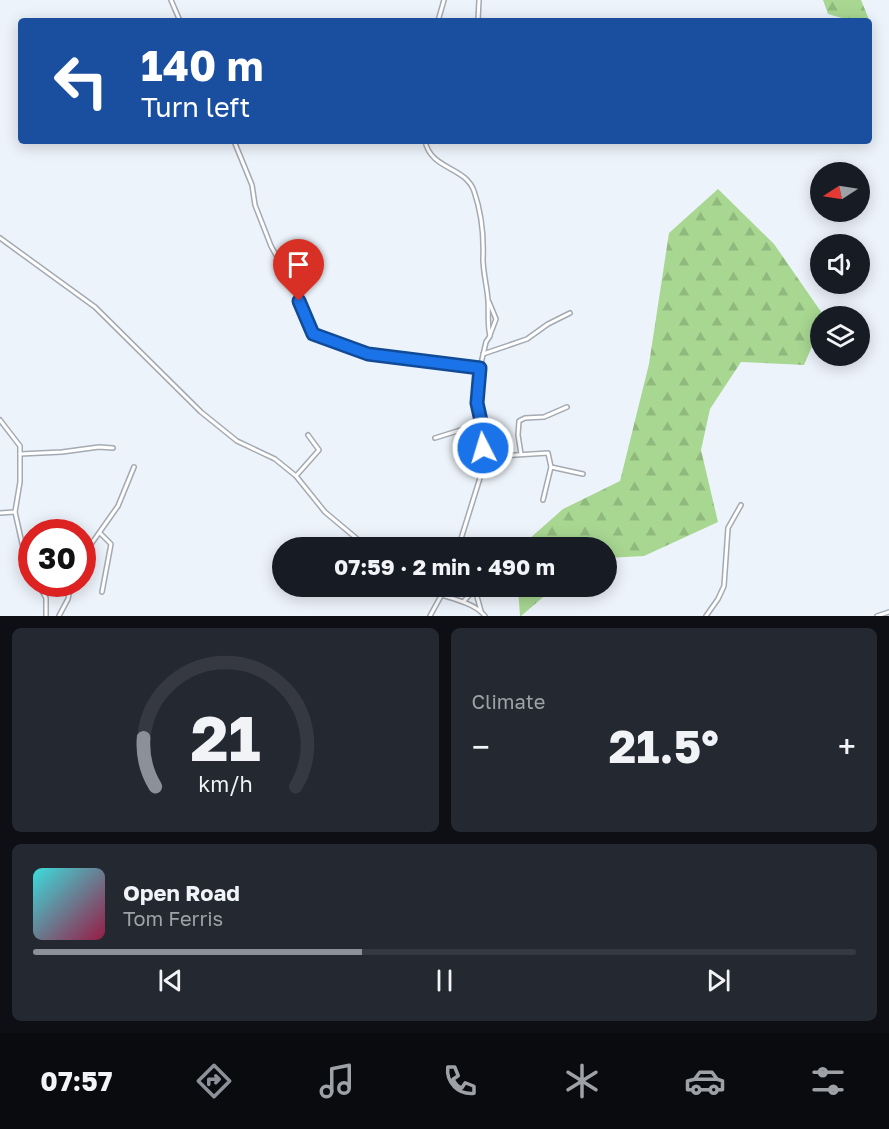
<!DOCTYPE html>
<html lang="en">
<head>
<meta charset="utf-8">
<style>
  :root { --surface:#171b24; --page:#242831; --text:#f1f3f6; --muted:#9ea1a6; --line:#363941; --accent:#8c9099 }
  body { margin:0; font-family:"Golos Text",sans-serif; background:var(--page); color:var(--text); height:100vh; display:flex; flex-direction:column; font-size:22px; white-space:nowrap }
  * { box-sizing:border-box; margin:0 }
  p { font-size:20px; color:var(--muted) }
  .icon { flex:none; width:33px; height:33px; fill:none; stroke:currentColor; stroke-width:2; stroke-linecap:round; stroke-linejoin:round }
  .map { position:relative; height:616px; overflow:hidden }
  .drawer { display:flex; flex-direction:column; gap:12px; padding:12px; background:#0d0f14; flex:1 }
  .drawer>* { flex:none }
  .hud { position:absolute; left:18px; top:18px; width:854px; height:126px; border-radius:6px; box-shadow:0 3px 15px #0003; background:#1a4fa0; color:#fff; overflow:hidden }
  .needle { width:39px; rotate:258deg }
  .fabs { position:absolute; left:810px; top:162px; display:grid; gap:12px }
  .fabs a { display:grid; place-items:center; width:60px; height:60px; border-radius:50%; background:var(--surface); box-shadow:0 3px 15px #0003; font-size:30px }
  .speed { position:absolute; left:18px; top:519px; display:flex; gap:12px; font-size:30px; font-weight:700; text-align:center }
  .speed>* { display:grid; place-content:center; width:78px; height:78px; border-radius:50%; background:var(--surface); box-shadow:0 3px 15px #0003; line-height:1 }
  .speed .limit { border:9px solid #d22; background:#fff; color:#111 }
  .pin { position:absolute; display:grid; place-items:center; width:51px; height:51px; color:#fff; margin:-62px -26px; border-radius:50% 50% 50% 0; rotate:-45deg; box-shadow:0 0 6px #0007 }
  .pin .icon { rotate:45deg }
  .me { position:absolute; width:66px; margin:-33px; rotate:355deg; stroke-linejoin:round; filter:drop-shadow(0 0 4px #0008) }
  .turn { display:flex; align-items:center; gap:21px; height:126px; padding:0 24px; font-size:27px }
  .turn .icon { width:78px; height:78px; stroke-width:2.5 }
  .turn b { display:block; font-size:42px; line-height:51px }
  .big { font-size:45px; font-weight:700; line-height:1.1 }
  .drawer .widget { flex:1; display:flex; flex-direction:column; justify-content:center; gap:9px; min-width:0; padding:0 21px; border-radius:9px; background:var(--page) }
  .drawer .dial { align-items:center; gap:0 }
  .dial svg { height:156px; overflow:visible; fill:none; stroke:var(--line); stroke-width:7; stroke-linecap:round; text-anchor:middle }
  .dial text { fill:var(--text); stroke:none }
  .song { display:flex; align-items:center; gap:18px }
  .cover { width:72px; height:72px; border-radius:9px; background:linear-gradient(135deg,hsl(180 70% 55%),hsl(340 70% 35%)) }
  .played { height:6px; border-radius:3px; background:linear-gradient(90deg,var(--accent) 40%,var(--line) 40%) }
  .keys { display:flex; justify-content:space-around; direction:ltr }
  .heat { display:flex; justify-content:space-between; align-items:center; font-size:33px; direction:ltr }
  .drawer .tiles { flex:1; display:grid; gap:12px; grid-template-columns:1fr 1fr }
  .widget:last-child { grid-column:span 2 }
  .trip { position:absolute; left:272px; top:537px; width:345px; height:60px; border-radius:30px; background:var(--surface); box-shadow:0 3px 15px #0003; font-weight:700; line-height:60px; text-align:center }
  .dock { display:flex; height:96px; justify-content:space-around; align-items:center; background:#090b0e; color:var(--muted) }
  .dock .icon { width:42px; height:42px }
  .dock .on { color:var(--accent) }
  .dock b { font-size:27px; color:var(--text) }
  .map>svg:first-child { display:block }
</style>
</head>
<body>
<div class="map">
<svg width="889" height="616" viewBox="0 0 889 616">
  <defs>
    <pattern id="forest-firs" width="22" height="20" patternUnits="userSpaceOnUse" patternTransform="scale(1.5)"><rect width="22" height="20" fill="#a8d792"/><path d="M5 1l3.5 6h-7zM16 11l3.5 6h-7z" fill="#90b97e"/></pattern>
  </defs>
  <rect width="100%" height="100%" fill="#edf3fb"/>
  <!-- forest -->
  <g fill="url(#forest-firs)">
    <path d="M823,0H861L872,27L869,26L868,21H852L828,14Z"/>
    <path d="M718,189L774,244L824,316H820V328L804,365L741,362L710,409L701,450L718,522L644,556L606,558V548L520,547L563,509L620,481L649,364L669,233Z"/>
    <path d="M518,587V586L555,587L521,616H520Z"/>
  </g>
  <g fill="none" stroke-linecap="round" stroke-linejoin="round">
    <defs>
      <g id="street">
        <path d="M171,0L180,21"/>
        <path d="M438,21L444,0"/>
        <path d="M478,21L479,0"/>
        <path d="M234,141L252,185L255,205L271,246L292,284L313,334L368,354L480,368"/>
        <path d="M425,141C431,170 465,166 474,191C482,214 484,235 483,259C483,272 487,286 488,300C489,312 487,324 490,336L486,342L480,368L477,403L482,430L484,465L460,542L462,548"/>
        <path d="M0,238L95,307L201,412L237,441L275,459L296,476L325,512L368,548"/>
        <path d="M489,302L496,319L490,335"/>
        <path d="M483,354L527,339L548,324L570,313"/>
        <path d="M0,420L20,446V482L15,512L26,561L32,571"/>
        <path d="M435,438L467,428L482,430"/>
        <path d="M20,454L62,452L99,447L113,448"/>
        <path d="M521,454L518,435L519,421L525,418L544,417L567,407"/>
        <path d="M484,465L502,456L548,453L551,467L543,500"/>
        <path d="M551,467L583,474"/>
        <path d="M296,476L319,450L308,435"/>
        <path d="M0,513L15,512"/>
        <path d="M100,533L111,544L102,592"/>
        <path d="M82,557L118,506L134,467"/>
        <path d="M38,584L46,598V616"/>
        <path d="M415,586C435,596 472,599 485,616"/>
        <path d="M474,586L481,611"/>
        <path d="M464,601L475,589"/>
        <path d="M59,616L68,599L71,584"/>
        <path d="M430,616L441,596"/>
        <path d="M706,616L718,599L724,586L728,528L741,505"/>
        <path d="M877,616L889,612"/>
      </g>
    </defs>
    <!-- street casing -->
    <use href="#street" stroke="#a4aab2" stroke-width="6"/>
    <!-- street -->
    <use href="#street" stroke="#fff" stroke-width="3"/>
  </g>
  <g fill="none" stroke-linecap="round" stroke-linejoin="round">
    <defs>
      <path id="route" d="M299,301L313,334L368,354L480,368L477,403L483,430V448"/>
    </defs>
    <!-- route casing -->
    <use href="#route" stroke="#114b97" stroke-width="15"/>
    <!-- route -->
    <use href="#route" stroke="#1a73e8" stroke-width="10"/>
  </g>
</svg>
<div class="fabs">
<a><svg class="needle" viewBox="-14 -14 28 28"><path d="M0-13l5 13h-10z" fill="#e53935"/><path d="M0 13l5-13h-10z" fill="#9ea1a6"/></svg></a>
<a><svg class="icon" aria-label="sound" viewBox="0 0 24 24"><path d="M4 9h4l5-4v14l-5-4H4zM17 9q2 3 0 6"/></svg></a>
<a><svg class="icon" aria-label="layers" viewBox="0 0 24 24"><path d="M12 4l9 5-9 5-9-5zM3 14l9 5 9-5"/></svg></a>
</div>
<div class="speed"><div class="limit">30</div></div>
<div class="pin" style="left:299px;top:301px;background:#d93025"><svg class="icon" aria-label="arrive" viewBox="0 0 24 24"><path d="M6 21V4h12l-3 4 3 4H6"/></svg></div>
<svg class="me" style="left:483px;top:448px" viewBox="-20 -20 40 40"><circle r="17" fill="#1a73e8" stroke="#fff" stroke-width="3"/><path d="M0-11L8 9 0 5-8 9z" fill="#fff"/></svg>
<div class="trip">07:59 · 2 min · 490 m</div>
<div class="hud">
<div class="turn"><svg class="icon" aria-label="left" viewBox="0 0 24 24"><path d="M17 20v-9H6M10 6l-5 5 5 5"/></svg><div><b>140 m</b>Turn left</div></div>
</div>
</div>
<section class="drawer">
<div class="tiles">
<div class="widget dial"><svg viewBox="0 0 100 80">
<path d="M14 69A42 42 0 1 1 86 69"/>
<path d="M14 69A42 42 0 0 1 8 44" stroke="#8c9099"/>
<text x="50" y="56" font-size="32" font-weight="700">21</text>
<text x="50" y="72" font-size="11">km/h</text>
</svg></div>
<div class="widget"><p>Climate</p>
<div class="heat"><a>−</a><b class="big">21.5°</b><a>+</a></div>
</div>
<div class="widget">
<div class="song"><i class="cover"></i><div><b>Open Road</b><p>Tom Ferris</p></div></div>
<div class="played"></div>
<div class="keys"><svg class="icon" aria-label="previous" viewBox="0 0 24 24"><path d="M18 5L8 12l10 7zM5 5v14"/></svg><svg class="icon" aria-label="pause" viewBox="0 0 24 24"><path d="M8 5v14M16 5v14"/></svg><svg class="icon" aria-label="next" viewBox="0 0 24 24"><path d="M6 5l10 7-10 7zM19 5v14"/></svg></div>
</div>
</div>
</section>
<nav class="dock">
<b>07:57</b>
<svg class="icon on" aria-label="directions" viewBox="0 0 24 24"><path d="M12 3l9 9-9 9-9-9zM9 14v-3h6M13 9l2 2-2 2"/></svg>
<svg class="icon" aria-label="music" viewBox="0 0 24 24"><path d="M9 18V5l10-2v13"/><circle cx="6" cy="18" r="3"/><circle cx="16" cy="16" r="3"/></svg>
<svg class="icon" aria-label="phone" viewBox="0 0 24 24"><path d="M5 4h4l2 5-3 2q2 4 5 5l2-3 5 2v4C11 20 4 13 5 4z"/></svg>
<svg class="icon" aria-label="climate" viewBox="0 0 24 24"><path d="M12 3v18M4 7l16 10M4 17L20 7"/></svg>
<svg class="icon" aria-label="car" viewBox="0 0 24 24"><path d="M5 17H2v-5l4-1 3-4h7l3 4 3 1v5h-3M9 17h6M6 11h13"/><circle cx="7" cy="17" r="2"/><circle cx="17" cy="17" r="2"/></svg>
<svg class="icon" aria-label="filters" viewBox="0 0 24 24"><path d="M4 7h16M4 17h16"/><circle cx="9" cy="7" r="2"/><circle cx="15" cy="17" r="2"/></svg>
</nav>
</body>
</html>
